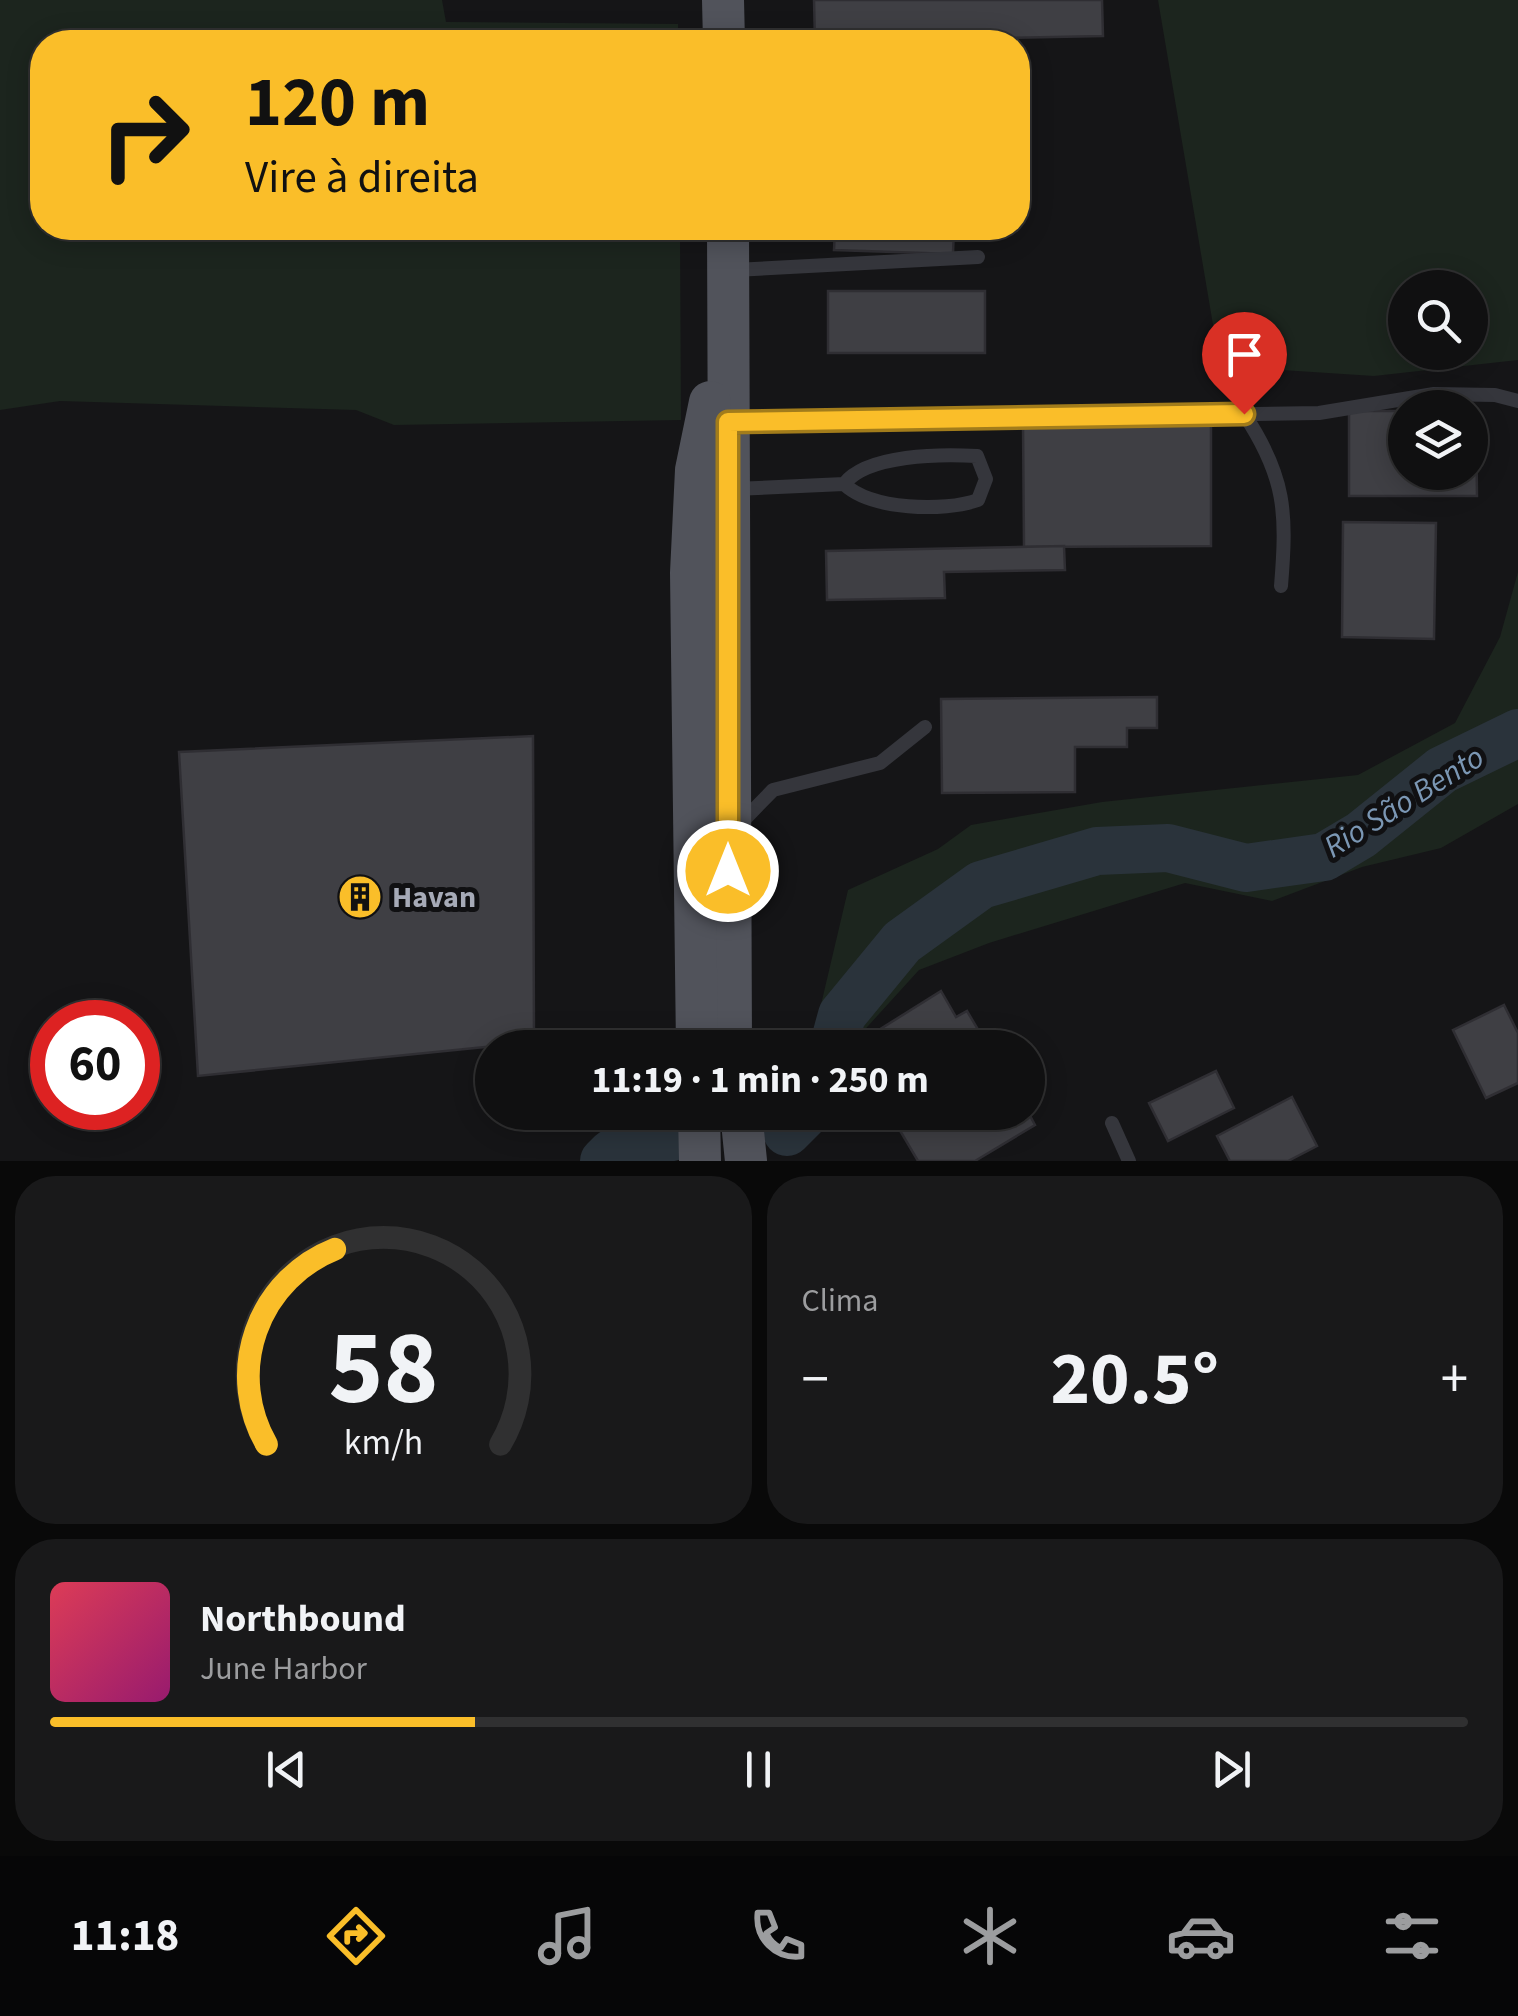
<!DOCTYPE html>
<html lang="pt">
<head>
<meta charset="utf-8">
<style>
  :root { --surface:#101011; --page:#19191a; --text:#f1f3f6; --muted:#9c9d9f; --line:#303031; --accent:#fabe29 }
  body { margin:0; font-family:"Source Sans 3",sans-serif; background:var(--page); color:var(--text); height:100vh; display:flex; flex-direction:column; font-size:38px; white-space:nowrap }
  * { box-sizing:border-box; margin:0 }
  p { font-size:32px; color:var(--muted) }
  .icon { flex:none; width:55px; height:55px; fill:none; stroke:currentColor; stroke-width:2; stroke-linecap:round; stroke-linejoin:round }
  .map { position:relative; height:1161px; overflow:hidden }
  .side { display:flex; flex-direction:column; gap:15px; padding:15px; background:#090909; flex:1 }
  .side>* { flex:none }
  .banner { position:absolute; left:30px; top:30px; width:1000px; height:210px; border-radius:40px; box-shadow:0 5px 25px #0003,0 0 0 2px var(--line); background:#fabe29; color:#111; overflow:hidden }
  .fabs { position:absolute; left:1388px; top:270px; display:grid; gap:20px }
  .fabs a { display:grid; place-items:center; width:100px; height:100px; border-radius:50%; background:var(--surface); box-shadow:0 5px 25px #0003,0 0 0 2px var(--line); font-size:50px }
  .speed { position:absolute; left:30px; top:1000px; display:flex; gap:20px; font-size:50px; font-weight:700; text-align:center }
  .speed>* { display:grid; place-content:center; width:130px; height:130px; border-radius:50%; background:var(--surface); box-shadow:0 5px 25px #0003,0 0 0 2px var(--line); line-height:1 }
  .speed .limit { border:15px solid #d22; background:#fff; color:#111 }
  .pin { position:absolute; display:grid; place-items:center; width:85px; height:85px; color:#fff; margin:-102px -42px; border-radius:50% 50% 50% 0; rotate:-45deg; box-shadow:0 0 10px #0007 }
  .pin .icon { rotate:45deg }
  .me { position:absolute; width:110px; margin:-55px; rotate:0deg; stroke-linejoin:round; filter:drop-shadow(0 0 8px #0008) }
  .turn { display:flex; align-items:center; gap:35px; height:210px; padding:0 50px; font-size:45px }
  .turn .icon { width:130px; height:130px; stroke-width:2.5 }
  .turn b { display:block; font-size:70px; line-height:85px }
  .big { font-size:75px; font-weight:700; line-height:1.1 }
  .side .tile { flex:1; display:flex; flex-direction:column; justify-content:center; gap:15px; min-width:0; padding:0 35px; border-radius:40px; background:var(--page) }
  .side .dial { align-items:center; gap:0 }
  .dial svg { height:260px; overflow:visible; fill:none; stroke:var(--line); stroke-width:7; stroke-linecap:round; text-anchor:middle }
  .dial text { fill:var(--text); stroke:none }
  .song { display:flex; align-items:center; gap:30px }
  .cover { width:120px; height:120px; border-radius:15px; background:linear-gradient(135deg,hsl(350 70% 55%),hsl(320 70% 35%)) }
  .played { height:10px; border-radius:5px; background:linear-gradient(90deg,var(--accent) 30%,var(--line) 30%) }
  .keys { display:flex; justify-content:space-around; direction:ltr }
  .heat { display:flex; justify-content:space-between; align-items:center; font-size:55px; direction:ltr }
  .side .tiles { flex:1; display:grid; gap:15px; grid-template-columns:1fr 1fr }
  .tile:last-child { grid-column:span 2 }
  .trip { position:absolute; left:475px; top:1030px; width:570px; height:100px; border-radius:50px; background:var(--surface); box-shadow:0 5px 25px #0003,0 0 0 2px var(--line); font-weight:700; line-height:100px; text-align:center }
  .tab-bar { display:flex; height:160px; justify-content:space-around; align-items:center; background:#060607; color:var(--muted) }
  .tab-bar .icon { width:70px; height:70px }
  .tab-bar .on { color:var(--accent) }
  .tab-bar b { font-size:45px; color:var(--text) }
  .map>svg:first-child { display:block }
</style>
</head>
<body>
<div class="map">
<svg width="1518" height="1161" viewBox="0 0 1518 1161">
  <rect width="100%" height="100%" fill="#151517"/>
  <!-- green -->
  <g fill="#1c251e" fill-rule="evenodd">
    <path d="M0,0H442L446,22L678,24V42H42V228H680L681,420L394,425L356,410L60,401L0,410Z"/>
    <path d="M1158,0H1518V360L1374,376L1220,366ZM1405,288H1470V352H1405Z"/>
    <path d="M1518,572V804L1441,848L1362,867L1272,901L1185,883L989,943L919,970L849,1047H811L848,890L938,849L971,825L1102,802L1358,775L1455,723L1500,637Z"/>
  </g>
  <g fill="none" stroke-linecap="round" stroke-linejoin="round">
    <!-- river -->
    <g stroke="#2a333b" stroke-width="48">
      <path d="M833,1048L842,1015L902,942L981,885L1097,851L1168,848L1246,868L1324,857L1361,835L1442,770L1518,733"/>
      <path d="M787,1132L807,1112"/>
      <path d="M604,1161L612,1153L675,1136"/>
    </g>
  </g>
  <!-- building -->
  <g fill="#3f3f44" stroke="#2f2e33" stroke-width="2.5">
    <path d="M814,0H1102L1103,36L815,42Z"/>
    <path d="M835,228H954L953,254L834,250Z"/>
    <rect x="828" y="291" width="157" height="62"/>
    <path d="M1470,410H1476L1477,496H1349V411H1405V472H1470Z"/>
    <path d="M1211,424V546L1024,547L1023,425Z"/>
    <path d="M1343,522L1436,523L1434,639L1342,637Z"/>
    <path d="M1064,546L1065,570L944,572L945,598L827,600L826,551Z"/>
    <path d="M1157,697V728H1127V747H1075V792L942,793L941,699Z"/>
    <path d="M533,736L534,1042L198,1076L179,752Z"/>
    <path d="M941,991L956,1017L967,1011L989,1048H850Z"/>
    <path d="M1504,1005L1518,1033V1083L1486,1098L1453,1030Z"/>
    <path d="M1216,1071L1234,1108L1168,1141L1149,1103Z"/>
    <path d="M1292,1097L1317,1146L1288,1161H1230L1217,1136Z"/>
    <path d="M889,1112H1028L1035,1125L975,1161H918Z"/>
  </g>
  <g fill="none" stroke-linecap="round" stroke-linejoin="round">
    <!-- lane -->
    <g stroke="#35363c" stroke-width="14">
      <path d="M734,270L978,257"/>
      <path d="M1244,414C1286,477 1287,513 1281,586"/>
      <path d="M734,422L1319,413L1434,394L1495,395L1518,401"/>
      <path d="M734,489L844,484C871,510 944,512 978,500L986,479L977,456C942,454 867,454 844,484"/>
      <path d="M739,825L773,790L880,763L925,727"/>
      <path d="M1112,1123L1129,1161"/>
    </g>
    <!-- primary -->
    <g stroke="#51535b" stroke-width="42">
      <path d="M723,0L724,42"/>
      <path d="M728,228L731,1048"/>
      <path d="M697,1048L691,573L696,470L710,402"/>
      <path d="M699,1112L700,1161"/>
      <path d="M741,1112L746,1161"/>
    </g>
  </g>
  <g fill="none" stroke-linecap="round" stroke-linejoin="round">
    <defs>
      <path id="route" d="M728,871V422L1244,414"/>
    </defs>
    <!-- route casing -->
    <use href="#route" stroke="#a27c1b" stroke-width="25"/>
    <!-- route -->
    <use href="#route" stroke="#fabe29" stroke-width="18"/>
  </g>
  <!-- icons -->
  <defs>
    <symbol id="building-disc" viewBox="-11 -11 22 22"><circle r="9.5" fill="#fabe29" stroke="#101012"/><path d="M-4-6H4V6H1V3H-1V6H-4ZM-2.5-4.3h1.7v1.8h-1.7ZM.8-4.3h1.7v1.8H.8ZM-2.5-1h1.7V.8h-1.7ZM.8-1h1.7V.8H.8Z" fill="#111"/></symbol>
  </defs>
  <g fill-rule="evenodd">
    <use href="#building-disc" x="335" y="872" width="50" height="50"/>
  </g>
  <g text-anchor="middle" dominant-baseline="central" stroke-width="10" stroke-linejoin="round" paint-order="stroke">
    <!-- poi labels -->
    <g font-size="30" font-weight="bold" fill="#a6aab7" stroke="#101012" text-anchor="start">
      <text x="392" y="897">Havan</text>
    </g>
    <!-- water labels -->
    <g font-size="32" font-style="italic" fill="#7b97b4" stroke="#101012">
      <text transform="translate(1404 802) rotate(-32)">Rio São Bento</text>
    </g>
  </g>
</svg>
<div class="fabs">
<a><svg class="icon" aria-label="search" viewBox="0 0 24 24"><circle cx="10" cy="10" r="6"/><path d="M15 15l6 6"/></svg></a>
<a><svg class="icon" aria-label="layers" viewBox="0 0 24 24"><path d="M12 4l9 5-9 5-9-5zM3 14l9 5 9-5"/></svg></a>
</div>
<div class="speed"><div class="limit">60</div></div>
<div class="pin" style="left:1244px;top:414px;background:#d93025"><svg class="icon" aria-label="arrive" viewBox="0 0 24 24"><path d="M6 21V4h12l-3 4 3 4H6"/></svg></div>
<svg class="me" style="left:728px;top:871px" viewBox="-20 -20 40 40"><circle r="17" fill="#fabe29" stroke="#fff" stroke-width="3"/><path d="M0-11L8 9 0 5-8 9z" fill="#fff"/></svg>
<div class="trip">11:19 · 1 min · 250 m</div>
<div class="banner">
<div class="turn"><svg class="icon" aria-label="right" viewBox="0 0 24 24"><path d="M7 20v-9h11M14 6l5 5-5 5"/></svg><div><b>120 m</b>Vire à direita</div></div>
</div>
</div>
<section class="side">
<div class="tiles">
<div class="tile dial"><svg viewBox="0 0 100 80">
<path d="M14 69A42 42 0 1 1 86 69"/>
<path d="M14 69A42 42 0 0 1 35 9" stroke="#fabe29"/>
<text x="50" y="56" font-size="32" font-weight="700">58</text>
<text x="50" y="72" font-size="11">km/h</text>
</svg></div>
<div class="tile"><p>Clima</p>
<div class="heat"><a>−</a><b class="big">20.5°</b><a>+</a></div>
</div>
<div class="tile">
<div class="song"><i class="cover"></i><div><b>Northbound</b><p>June Harbor</p></div></div>
<div class="played"></div>
<div class="keys"><svg class="icon" aria-label="previous" viewBox="0 0 24 24"><path d="M18 5L8 12l10 7zM5 5v14"/></svg><svg class="icon" aria-label="pause" viewBox="0 0 24 24"><path d="M8 5v14M16 5v14"/></svg><svg class="icon" aria-label="next" viewBox="0 0 24 24"><path d="M6 5l10 7-10 7zM19 5v14"/></svg></div>
</div>
</div>
</section>
<nav class="tab-bar">
<b>11:18</b>
<svg class="icon on" aria-label="directions" viewBox="0 0 24 24"><path d="M12 3l9 9-9 9-9-9zM9 14v-3h6M13 9l2 2-2 2"/></svg>
<svg class="icon" aria-label="music" viewBox="0 0 24 24"><path d="M9 18V5l10-2v13"/><circle cx="6" cy="18" r="3"/><circle cx="16" cy="16" r="3"/></svg>
<svg class="icon" aria-label="phone" viewBox="0 0 24 24"><path d="M5 4h4l2 5-3 2q2 4 5 5l2-3 5 2v4C11 20 4 13 5 4z"/></svg>
<svg class="icon" aria-label="climate" viewBox="0 0 24 24"><path d="M12 3v18M4 7l16 10M4 17L20 7"/></svg>
<svg class="icon" aria-label="car" viewBox="0 0 24 24"><path d="M5 17H2v-5l4-1 3-4h7l3 4 3 1v5h-3M9 17h6M6 11h13"/><circle cx="7" cy="17" r="2"/><circle cx="17" cy="17" r="2"/></svg>
<svg class="icon" aria-label="filters" viewBox="0 0 24 24"><path d="M4 7h16M4 17h16"/><circle cx="9" cy="7" r="2"/><circle cx="15" cy="17" r="2"/></svg>
</nav>
</body>
</html>
